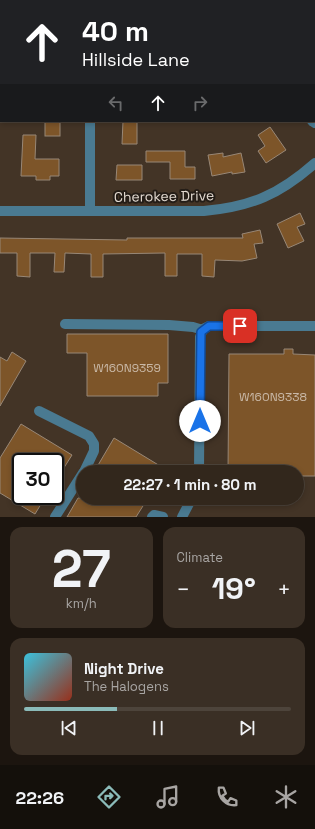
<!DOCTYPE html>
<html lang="en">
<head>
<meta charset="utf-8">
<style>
  :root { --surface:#32271c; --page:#3a2f25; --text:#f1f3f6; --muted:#a8a5a3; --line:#4d443b; --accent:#8bbbb9 }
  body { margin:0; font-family:"Space Grotesk",sans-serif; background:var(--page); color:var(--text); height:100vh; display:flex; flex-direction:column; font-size:15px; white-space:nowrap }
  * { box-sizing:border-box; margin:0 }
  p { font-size:13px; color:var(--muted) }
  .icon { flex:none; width:22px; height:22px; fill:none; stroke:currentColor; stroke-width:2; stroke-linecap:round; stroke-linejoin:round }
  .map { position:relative; height:517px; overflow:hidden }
  .panel { display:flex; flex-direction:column; gap:10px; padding:10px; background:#1c150f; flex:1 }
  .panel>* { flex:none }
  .banner { position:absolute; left:0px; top:0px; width:315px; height:122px; box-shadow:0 2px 6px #0003,0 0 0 1px var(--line); background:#202124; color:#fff; overflow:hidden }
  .speed { position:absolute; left:12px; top:453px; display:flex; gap:8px; font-size:20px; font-weight:700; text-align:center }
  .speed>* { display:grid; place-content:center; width:52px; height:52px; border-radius:50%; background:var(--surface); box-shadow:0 2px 6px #0003,0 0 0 1px var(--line); line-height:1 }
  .speed .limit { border:2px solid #111; border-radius:6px; background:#fff; color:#111 }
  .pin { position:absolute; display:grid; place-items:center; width:34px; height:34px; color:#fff; margin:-17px; border-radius:8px; box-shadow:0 2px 6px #0006 }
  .me { position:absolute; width:44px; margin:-22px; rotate:0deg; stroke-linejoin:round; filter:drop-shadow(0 0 3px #0008) }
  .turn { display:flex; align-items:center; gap:14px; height:84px; padding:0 16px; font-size:18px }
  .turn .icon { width:52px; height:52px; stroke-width:2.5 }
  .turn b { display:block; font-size:28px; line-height:34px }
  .lanes { display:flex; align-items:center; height:38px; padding:0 16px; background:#0003; justify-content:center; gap:20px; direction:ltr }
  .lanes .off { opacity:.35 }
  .big { font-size:30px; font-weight:800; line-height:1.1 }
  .panel .tile { flex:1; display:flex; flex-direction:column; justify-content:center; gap:6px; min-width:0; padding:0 14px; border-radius:12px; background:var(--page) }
  .panel .dial { align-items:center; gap:0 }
  .dial b { font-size:52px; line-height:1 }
  .song { display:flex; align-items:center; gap:12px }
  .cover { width:48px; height:48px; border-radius:6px; background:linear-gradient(135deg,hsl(190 70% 55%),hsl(10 70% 35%)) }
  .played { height:4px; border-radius:2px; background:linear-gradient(90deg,var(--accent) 35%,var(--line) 35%) }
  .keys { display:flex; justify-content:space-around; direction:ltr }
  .heat { display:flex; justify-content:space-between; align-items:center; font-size:22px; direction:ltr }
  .panel .tiles { flex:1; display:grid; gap:10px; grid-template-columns:1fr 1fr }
  .tile:last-child { grid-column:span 2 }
  .trip { position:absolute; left:76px; top:465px; width:228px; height:40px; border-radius:20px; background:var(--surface); box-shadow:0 2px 6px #0003,0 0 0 1px var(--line); font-weight:800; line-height:40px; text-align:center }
  .menu { display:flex; height:64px; justify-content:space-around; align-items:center; background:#14100b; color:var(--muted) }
  .menu .icon { width:28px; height:28px }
  .menu .active { color:var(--accent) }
  .menu b { font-size:18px; color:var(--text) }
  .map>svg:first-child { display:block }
</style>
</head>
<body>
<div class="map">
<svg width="315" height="517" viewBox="0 0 315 517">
  <rect width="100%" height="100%" fill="#433426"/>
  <!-- building -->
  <g fill="#7d5529" stroke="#988776">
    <rect x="45" y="121" width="15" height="15"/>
    <path d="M123,121H137V144H122Z"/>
    <path d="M270,127L286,150L266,163L258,151L265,146L258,135Z"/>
    <path d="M23,135H36L35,159H59V176H50V180H36V176H21Z"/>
    <path d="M146,151H185V167H195V179H170V162H146Z"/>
    <path d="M223,153V157L241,153L245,172L232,174V172L212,176L208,155Z"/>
    <path d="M117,165H142V180H116Z"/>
    <path d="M300,213L305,224L297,227L304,241L288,248L277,224Z"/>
    <path d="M260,230L263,243L254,244L257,258L242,261L215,260L214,277L202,276V254H177V276H165V253L103,254V277H91V254L65,253L64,272H54L55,253H30V277L17,276V253H0V238L127,240V238H243L242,234Z"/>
    <path d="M67,334H168V383H158V396H87V353H67Z"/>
    <path d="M284,349H293V354L315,355V476H297V472H228L229,354H284Z"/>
    <path d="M12,352L26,361L0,406V357L7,361Z"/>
    <path d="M21,424L72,455L55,482V462H21V496H46L35,514L0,493V458Z"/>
    <path d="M114,438L170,472H94Z"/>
    <path d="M78,498H148L136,517H67Z"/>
  </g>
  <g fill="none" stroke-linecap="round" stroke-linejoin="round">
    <!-- minor -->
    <g stroke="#4a7a91" stroke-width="10">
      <path d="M106,1L107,0"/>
      <path d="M90,121V211"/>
      <path d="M312,121L315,123"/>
      <path d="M0,211H204C251,207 280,194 315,163"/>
      <path d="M65,324L169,325L193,327L203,330"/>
      <path d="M39,411L89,436L94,444V451L84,472"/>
      <path d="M199,472L200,337L203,329L209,326H315"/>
      <path d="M55,517L83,473"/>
      <path d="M152,517L154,515L163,517"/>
      <path d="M182,517L192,498"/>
    </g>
  </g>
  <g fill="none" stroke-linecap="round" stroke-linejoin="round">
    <defs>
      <path id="route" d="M200,421L201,332L209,326H240"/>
    </defs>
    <!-- route casing -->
    <use href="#route" stroke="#114b97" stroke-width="10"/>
    <!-- route -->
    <use href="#route" stroke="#1a73e8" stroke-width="7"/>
  </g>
  <g text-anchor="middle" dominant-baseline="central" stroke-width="4" stroke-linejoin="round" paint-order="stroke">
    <!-- number labels -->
    <g font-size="12" fill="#c9b8a6">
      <text x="127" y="368">W160N9359</text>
      <text x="273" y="397">W160N9338</text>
    </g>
    <!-- street labels -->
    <g font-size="14" fill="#e2d9d0" stroke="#241d17">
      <text transform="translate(164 196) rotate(-1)">Cherokee Drive</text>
    </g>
  </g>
</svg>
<div class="speed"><div class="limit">30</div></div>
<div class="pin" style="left:240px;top:326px;background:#d93025"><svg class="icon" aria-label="arrive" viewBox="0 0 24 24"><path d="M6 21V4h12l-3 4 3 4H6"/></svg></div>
<svg class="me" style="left:200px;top:421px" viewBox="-20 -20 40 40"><circle r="19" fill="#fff"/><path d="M0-13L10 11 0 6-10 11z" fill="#1a73e8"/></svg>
<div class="trip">22:27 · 1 min · 80 m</div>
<div class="banner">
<div class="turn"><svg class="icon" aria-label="ahead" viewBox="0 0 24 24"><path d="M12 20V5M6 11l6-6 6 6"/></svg><div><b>40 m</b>Hillside Lane</div></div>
<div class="lanes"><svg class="icon off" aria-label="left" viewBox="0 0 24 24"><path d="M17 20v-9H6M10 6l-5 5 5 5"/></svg><svg class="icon" aria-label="ahead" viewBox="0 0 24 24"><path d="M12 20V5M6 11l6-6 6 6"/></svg><svg class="icon off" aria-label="right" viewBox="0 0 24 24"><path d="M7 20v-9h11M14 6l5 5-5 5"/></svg></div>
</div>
</div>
<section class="panel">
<div class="tiles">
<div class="tile dial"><b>27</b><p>km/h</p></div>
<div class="tile"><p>Climate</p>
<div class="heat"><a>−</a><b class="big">19°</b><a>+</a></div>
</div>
<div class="tile">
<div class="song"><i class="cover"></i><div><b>Night Drive</b><p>The Halogens</p></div></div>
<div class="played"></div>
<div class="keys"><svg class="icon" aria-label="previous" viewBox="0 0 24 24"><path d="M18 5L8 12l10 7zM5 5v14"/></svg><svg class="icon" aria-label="pause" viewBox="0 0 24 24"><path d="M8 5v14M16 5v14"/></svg><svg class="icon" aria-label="next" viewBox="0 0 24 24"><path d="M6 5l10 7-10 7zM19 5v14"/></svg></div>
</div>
</div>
</section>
<nav class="menu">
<b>22:26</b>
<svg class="icon active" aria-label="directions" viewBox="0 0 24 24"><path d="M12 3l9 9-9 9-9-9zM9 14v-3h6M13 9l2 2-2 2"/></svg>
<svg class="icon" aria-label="music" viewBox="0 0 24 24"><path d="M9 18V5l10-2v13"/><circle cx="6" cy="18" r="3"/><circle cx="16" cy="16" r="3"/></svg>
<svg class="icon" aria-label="phone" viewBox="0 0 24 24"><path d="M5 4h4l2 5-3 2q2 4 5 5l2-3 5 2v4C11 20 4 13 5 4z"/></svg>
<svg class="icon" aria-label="climate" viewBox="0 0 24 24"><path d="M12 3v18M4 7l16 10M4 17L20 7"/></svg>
</nav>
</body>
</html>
